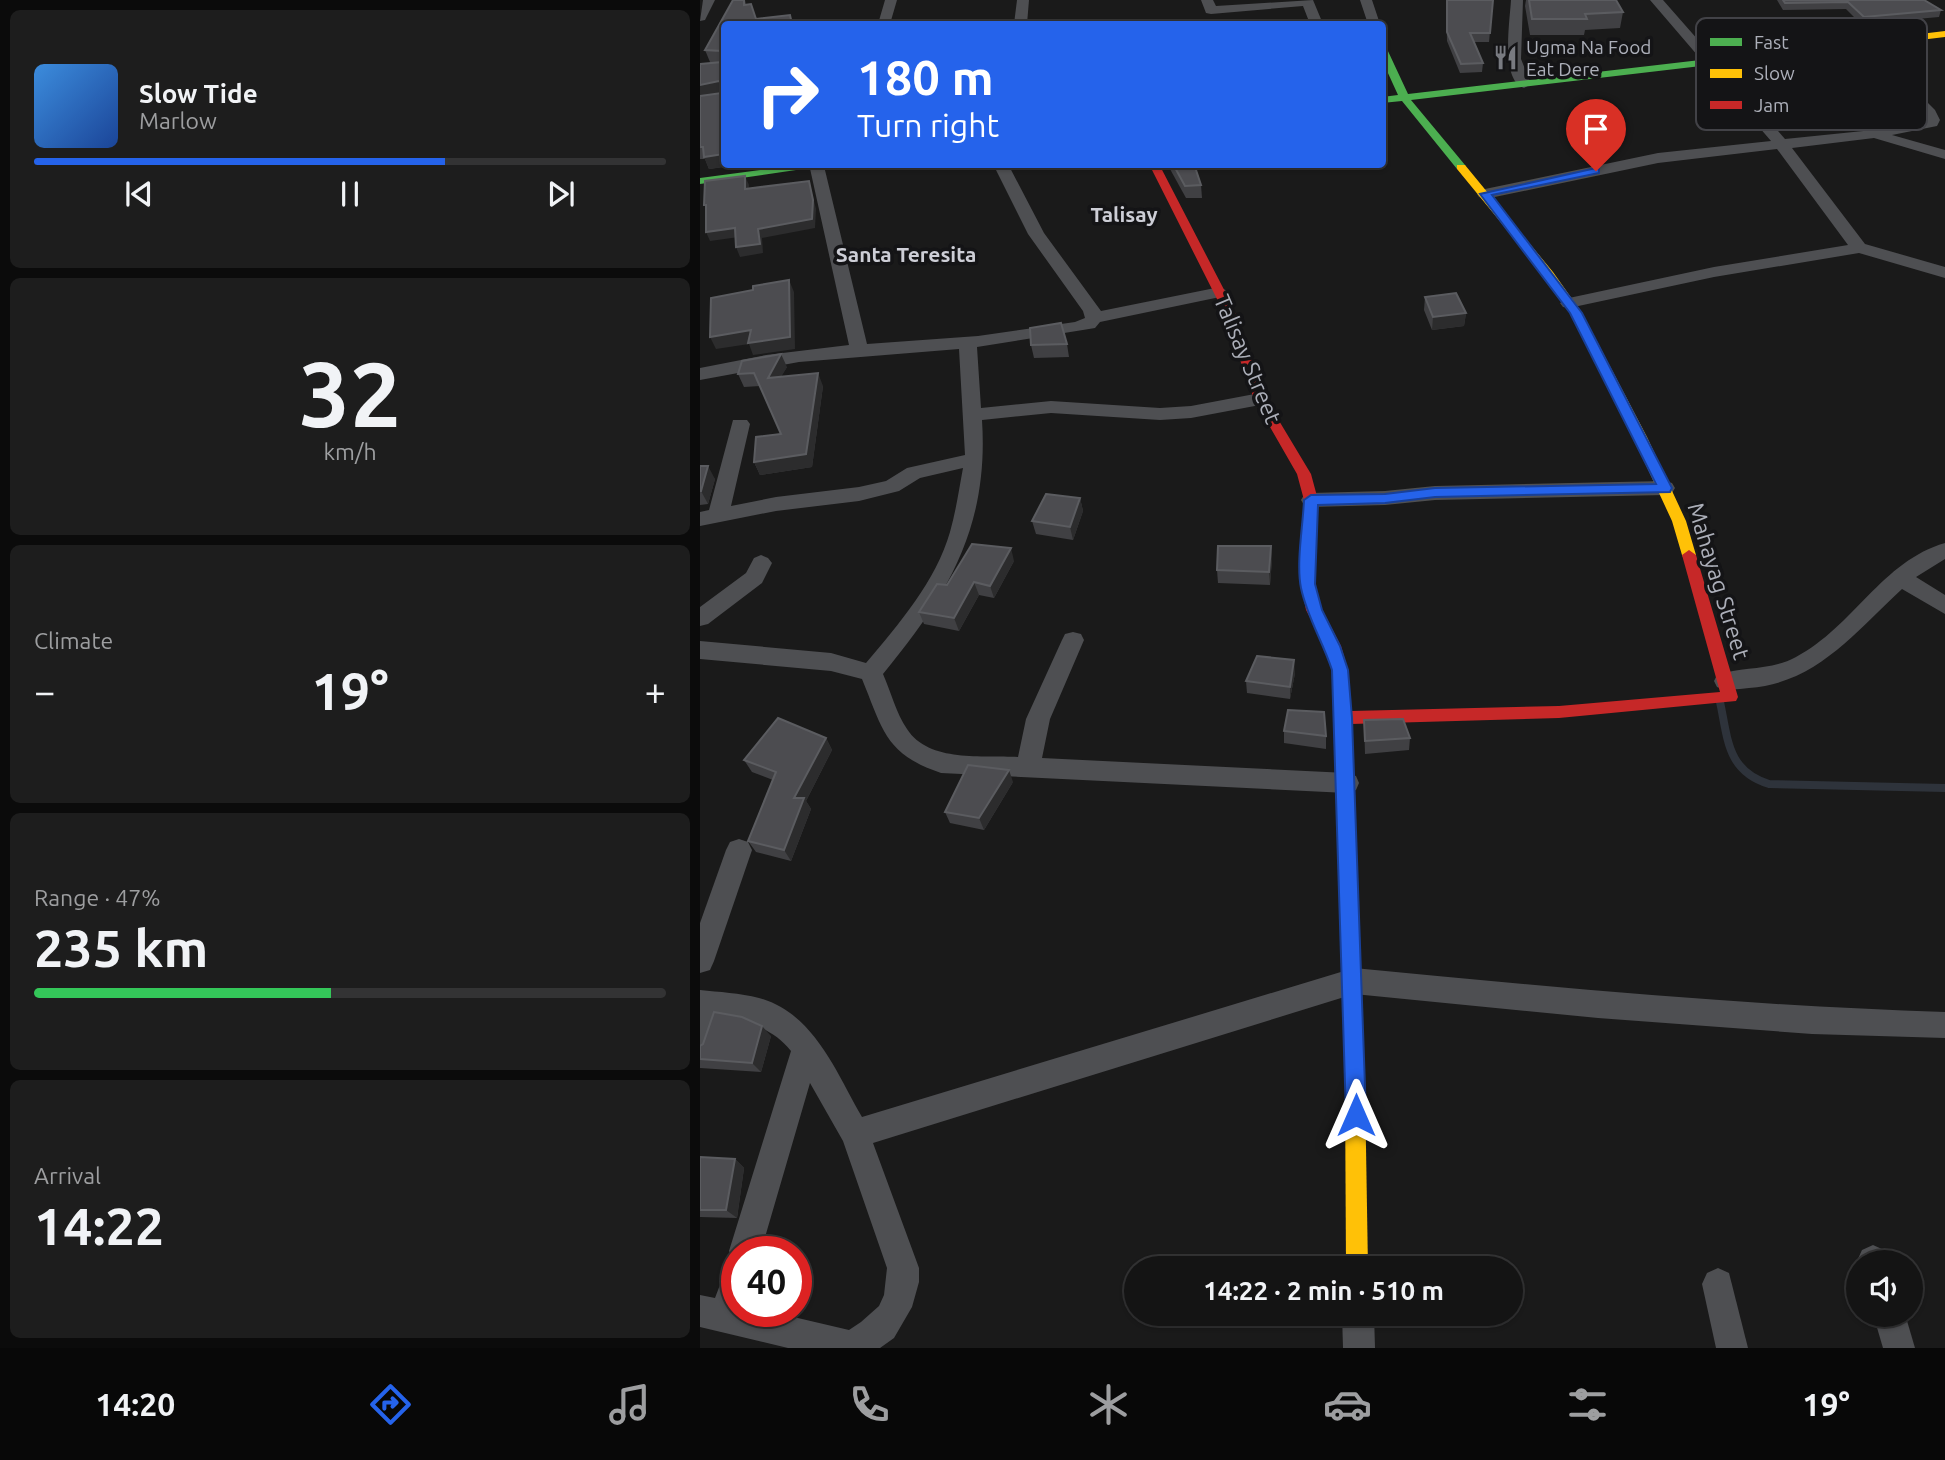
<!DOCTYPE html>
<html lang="en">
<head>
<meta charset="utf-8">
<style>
  :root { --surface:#141414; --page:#1d1d1d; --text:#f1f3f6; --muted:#9d9ea0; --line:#333334; --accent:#2563eb }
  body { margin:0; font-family:Ubuntu,sans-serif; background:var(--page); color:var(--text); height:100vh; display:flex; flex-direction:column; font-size:26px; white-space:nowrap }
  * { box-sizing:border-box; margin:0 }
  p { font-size:23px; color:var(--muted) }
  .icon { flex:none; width:38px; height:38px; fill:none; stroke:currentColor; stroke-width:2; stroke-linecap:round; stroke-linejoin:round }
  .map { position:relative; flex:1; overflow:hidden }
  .drawer { display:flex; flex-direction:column; gap:10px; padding:10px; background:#0b0b0b; width:700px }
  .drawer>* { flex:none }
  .guide { position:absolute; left:21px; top:21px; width:665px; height:147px; border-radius:7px; box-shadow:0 2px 5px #0004,0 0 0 2px var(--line); background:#2563eb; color:#fff; overflow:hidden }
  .fabs { position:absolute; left:1146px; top:1250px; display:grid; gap:14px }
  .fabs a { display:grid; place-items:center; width:77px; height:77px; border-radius:50%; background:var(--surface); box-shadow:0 2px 5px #0004,0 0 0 2px var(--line); font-size:35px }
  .speed { position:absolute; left:21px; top:1236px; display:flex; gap:14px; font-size:35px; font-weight:700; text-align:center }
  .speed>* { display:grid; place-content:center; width:91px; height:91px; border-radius:50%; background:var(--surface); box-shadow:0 2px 5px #0004,0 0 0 2px var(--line); line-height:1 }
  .speed .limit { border:10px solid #d22; background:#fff; color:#111 }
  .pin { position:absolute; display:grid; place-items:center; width:60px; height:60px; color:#fff; margin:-72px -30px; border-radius:50% 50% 50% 0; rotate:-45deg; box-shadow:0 0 7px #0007 }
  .pin .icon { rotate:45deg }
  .me { position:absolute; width:77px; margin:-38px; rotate:0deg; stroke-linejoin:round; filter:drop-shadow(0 0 5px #0008) }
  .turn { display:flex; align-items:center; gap:24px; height:147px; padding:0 21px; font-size:32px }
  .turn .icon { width:91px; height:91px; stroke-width:2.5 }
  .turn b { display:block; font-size:49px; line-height:60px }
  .big { font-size:52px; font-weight:700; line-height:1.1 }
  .drawer .widget { flex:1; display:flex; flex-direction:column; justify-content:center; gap:10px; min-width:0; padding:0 24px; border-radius:10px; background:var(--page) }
  .drawer .dial { align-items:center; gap:0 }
  .dial b { font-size:91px; line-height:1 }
  .song { display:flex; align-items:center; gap:21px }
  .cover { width:84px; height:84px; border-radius:10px; background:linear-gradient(135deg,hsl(210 70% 55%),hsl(220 70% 35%)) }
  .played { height:7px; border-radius:4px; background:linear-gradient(90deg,var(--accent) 65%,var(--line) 65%) }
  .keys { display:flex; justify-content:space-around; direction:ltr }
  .heat { display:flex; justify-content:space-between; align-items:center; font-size:38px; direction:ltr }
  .charge { height:10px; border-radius:5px; background:linear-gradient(90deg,#34c759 47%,var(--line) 0) }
  .trip { position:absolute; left:424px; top:1256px; width:399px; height:70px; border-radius:35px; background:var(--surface); box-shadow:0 2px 5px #0004,0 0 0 2px var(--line); font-weight:700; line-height:70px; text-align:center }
  .dock { display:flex; height:112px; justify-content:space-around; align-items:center; background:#080808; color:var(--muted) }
  .dock .icon { width:49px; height:49px }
  .dock .selected { color:var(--accent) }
  .dock b { font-size:32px; color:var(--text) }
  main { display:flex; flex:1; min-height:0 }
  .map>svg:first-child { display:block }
</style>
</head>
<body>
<main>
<section class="drawer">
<div class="widget">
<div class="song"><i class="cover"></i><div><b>Slow Tide</b><p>Marlow</p></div></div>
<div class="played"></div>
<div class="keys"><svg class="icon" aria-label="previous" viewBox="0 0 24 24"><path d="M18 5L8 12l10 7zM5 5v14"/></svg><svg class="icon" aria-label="pause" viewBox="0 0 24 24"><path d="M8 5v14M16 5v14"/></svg><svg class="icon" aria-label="next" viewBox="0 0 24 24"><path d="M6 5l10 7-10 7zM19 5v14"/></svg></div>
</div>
<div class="widget dial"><b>32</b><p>km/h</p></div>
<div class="widget"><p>Climate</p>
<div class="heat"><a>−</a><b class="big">19°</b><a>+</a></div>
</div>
<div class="widget"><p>Range · 47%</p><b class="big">235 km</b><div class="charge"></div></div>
<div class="widget"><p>Arrival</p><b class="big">14:22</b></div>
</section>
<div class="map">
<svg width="1245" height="1348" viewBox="0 0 1245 1348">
  <rect width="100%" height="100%" fill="#1a1a1a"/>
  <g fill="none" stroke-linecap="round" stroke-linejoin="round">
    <!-- stream -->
    <path stroke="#2e333b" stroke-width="8" d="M1020,702C1028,739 1027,771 1069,784L1245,788"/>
    <!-- street -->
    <g fill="#4e4f52" fill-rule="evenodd">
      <path d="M3,0H15L5,20L0,21Z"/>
      <path d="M185,0H197L190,24H178Z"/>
      <path d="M317,0H329L327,24H314Z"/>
      <path d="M501,0H513L516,6L613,0L623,24H610L603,6L511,14L506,13Z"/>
      <path d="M660,0H672L680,24H668Z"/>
      <path d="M811,0H823L821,59L831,84L824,88C800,81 810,20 811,0Z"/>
      <path d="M950,0H963L1085,139L1173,130L1226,120L1155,45L1162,41L1167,42L1235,110L1240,120L1237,126L1192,135L1245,150V159L1174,138L1092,148L1165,244L1245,267V278L1159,253L1014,277L869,308L863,307L860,303L869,298L1014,267L1148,245L1077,149L958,163L785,199L779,197L777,194L785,189L958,153L1071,141Z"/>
      <path d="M109,164L124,166L167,344L278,336L375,322L385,318L383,311L328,234L293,164H308L344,233L401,311L520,287L529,292L520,297L400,322L395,328L389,329L277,347L281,408L351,401L460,408L491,406L560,393L569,399L560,405L491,418L460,420L351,413L282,420C289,527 248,595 183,674C191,692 196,713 207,729C229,763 283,755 318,757L326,719L362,640L365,634L373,632L381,634L384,640L350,719L342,758L647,773L656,776L659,783L656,790L647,793L241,773C185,754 183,730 162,679L131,671L0,659V641L131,653L166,663C199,624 236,581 250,532C256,511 259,489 263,468L220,478L199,491L159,501L76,511L0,526V512L9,510L33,420H47L50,424L31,506L76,497L159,487L186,481L207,468L265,455L259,349L99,362L0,380V368L66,355L149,345Z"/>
      <path d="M965,481L972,483L975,488L972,493L965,495L735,500L685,505L611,507L604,505L601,500L604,495L611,493L685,491L735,486Z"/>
      <path d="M1245,543V559L1216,577L1245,595V614L1202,589C1155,632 1117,683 1049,688C1038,689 1027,691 1017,687L1014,681L1017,675C1044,666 1070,671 1096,657C1153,627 1182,561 1245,543Z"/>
      <path d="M61,555L68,558L72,563L62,583L8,624L0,626V607L46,573L54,558Z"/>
      <path d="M39,839L48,842L52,850L14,961L10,970L0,973V923L26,850L30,842Z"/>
      <path d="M654,968C851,987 1047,1006 1245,1012V1038L1112,1034L898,1018L654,994L173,1143L219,1268V1282L212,1307L194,1338L180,1348H88L0,1327V1295L15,1298L26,1269L37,1264V1311H68L149,1330L161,1322L179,1306L184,1295L187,1268L143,1141L110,1083L61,1251H37V1263L34,1262L29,1251L91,1051C72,1028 51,1023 22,1019L10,1053L0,1057V990C19,992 40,993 59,998C114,1013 136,1072 162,1117Z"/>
      <path d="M1173,1245L1184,1250L1189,1262H1158V1265L1157,1261L1162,1250Z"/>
      <path d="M1018,1268L1029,1273L1048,1348H1016L1002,1284L1007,1273Z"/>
      <path d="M642,1314H674L675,1348H643Z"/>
      <path d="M1173,1314H1205L1215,1348H1183Z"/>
    </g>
    <!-- fast -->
    <g fill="#4caf50" fill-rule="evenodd">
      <path d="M682,46L687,49L708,94L1112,47L1117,50L1112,53L711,100L765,165L766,167L761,170L757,169L702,101L682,103V97L698,95L682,60Z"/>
      <path d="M104,164H137L0,184V178Z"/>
      <path d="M644,716L650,718L652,723L665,1086L662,1093L655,1096L648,1093L645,1086L636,723L638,718Z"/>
    </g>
    <!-- slow -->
    <g fill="#ffc107" fill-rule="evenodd">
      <path d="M1245,31V37L1112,53L1107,50L1112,47Z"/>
      <path d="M757,165H765L853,272L882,313L947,437L986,521L996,555L994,559H984L982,555L972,521L933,437L870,313L845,276L757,169Z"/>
      <path d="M655,1076L662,1079L665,1086L668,1269H646L645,1086L648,1079Z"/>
    </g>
    <!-- jam -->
    <path fill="#c62828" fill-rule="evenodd" d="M449,164H459L533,307L566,399L611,474L618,500L615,584L622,610L641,646L648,670L651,711L859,706L1020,692L982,555L989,550L996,555L1038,697L1036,701L859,718L651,724L644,730L638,728L632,670L625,646L606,610L601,584L604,500L597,474L554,399L521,307Z"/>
  </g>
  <!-- wall -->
  <g fill="#404043">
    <path d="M33,0H45L46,5L56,19L90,15L93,24H24V164H44L9,169L5,159H0V64L22,62H10L5,50Z"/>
    <path d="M746,0H793L789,42H774L783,63L782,72L760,73L747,41Z"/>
    <path d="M826,0H916L923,12L920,28L885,30L884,35H830L825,6Z"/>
    <path d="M1077,0H1224L1241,10L1239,17L1161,24L1146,9L1083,10Z"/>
    <path d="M470,164H494L501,185L502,198H486L470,169Z"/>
    <path d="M725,297L766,313L764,326L732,330L724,310Z"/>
    <path d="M367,344L369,357L334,358L331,345Z"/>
    <path d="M87,367L81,376L123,386L112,467L60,475L54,462L81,434L60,386L44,387L38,374Z"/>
    <path d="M0,466L15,479L8,504L0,505Z"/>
    <path d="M380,498L383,511L373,540L336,534L332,521Z"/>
    <path d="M571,546L572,559L570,585L518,583L517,570Z"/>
    <path d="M314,561L294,598L279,595L259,631L224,624L219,612L247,585Z"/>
    <path d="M595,673L590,699L547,693L546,681Z"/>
    <path d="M664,720L710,738L709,750L665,754Z"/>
    <path d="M584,731L626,736V749L584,743Z"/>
    <path d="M126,738L132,750L106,801L111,809L91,861L56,852L48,841L73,780L52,772L44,760Z"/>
    <path d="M313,782L284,830L250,823L245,812Z"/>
    <path d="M71,1036L61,1072L0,1068V1046Z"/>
    <path d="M0,1157L35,1159L44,1168L37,1218L0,1217Z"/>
  </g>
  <!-- shaded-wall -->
  <g fill="#2c2c2d">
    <path d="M19,81L24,92L0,97V85Z"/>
    <path d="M24,103V136L21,126Z"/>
    <path d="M24,154V164H44L9,169L4,157Z"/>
    <path d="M45,176L49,185L48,198L45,189Z"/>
    <path d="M109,181L116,209L115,228L62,238L63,253L40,257L36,247L58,229Z"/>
    <path d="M35,228L39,237L10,241L6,232Z"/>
    <path d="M89,280L94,292L95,349L53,355L49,344L16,349L10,337Z"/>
    <path d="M766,313L764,326L732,330L733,317Z"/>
    <path d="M81,354L87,367L73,391L68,378Z"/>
    <path d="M118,373L123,386L112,467L60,475L54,462L106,454Z"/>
    <path d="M8,466L15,479L8,504L1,491Z"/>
    <path d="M380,498L383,511L373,540L370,527Z"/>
    <path d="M571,546L572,559L570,585L569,572Z"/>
    <path d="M311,548L314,561L294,598L290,586Z"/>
    <path d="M274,582L279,595L259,631L254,618Z"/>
    <path d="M594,660L595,673L590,699V687Z"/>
    <path d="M126,738L132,750L106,801L111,809L91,861L84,850L94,798Z"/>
    <path d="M309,770L313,782L284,830L279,818Z"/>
    <path d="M62,1026L71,1036L61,1072L52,1063Z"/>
    <path d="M35,1159L44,1168L37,1218L26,1210Z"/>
  </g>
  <!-- building -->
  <g fill="#4c4c50" stroke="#5b5c60" stroke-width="2">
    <path d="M33,0H44V5L51,4L56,19L90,15L92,24H24V103L21,126H24V154L4,157L3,147H0V96L22,93V83L19,81L0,85V64L22,62V51L5,50Z"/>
    <path d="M747,0H793L790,33H770L783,63L761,64L747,32Z"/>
    <path d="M829,0H916L923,12L885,14L887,19H832Z"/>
    <path d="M1083,0H1224L1241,10L1164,17L1148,2L1085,3Z"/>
    <path d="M473,164H494L501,185L485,186Z"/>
    <path d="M45,176V189L109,181L113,200L112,219L58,229L60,244L36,247L35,228L6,232V205H4L5,181Z"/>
    <path d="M89,280L90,337L48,343L51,330L10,337L11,298L53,290V286Z"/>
    <path d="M756,293L766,313L733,317L725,297Z"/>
    <path d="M361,323L367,344L331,345L330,328Z"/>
    <path d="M81,354L68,378L118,373L106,454L54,462L56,437L81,434L54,373L38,374L42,361Z"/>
    <path d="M0,466H8L1,491H0Z"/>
    <path d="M346,494L380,498L370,527L332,521Z"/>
    <path d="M272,544L311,548L290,586L274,582L254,618L219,612L237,584L247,585Z"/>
    <path d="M518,546H571L569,572L517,570Z"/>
    <path d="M557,656L594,660L590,687L546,681Z"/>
    <path d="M588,710L624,712L626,736L584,731Z"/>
    <path d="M78,718L126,738L94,798H104L84,850L48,841L76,772L44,760Z"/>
    <path d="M703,719L710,738L665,741L664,720Z"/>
    <path d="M268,765L309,770L279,818L245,812Z"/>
    <path d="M14,1012L42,1017L62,1026L52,1063L0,1059V1046L3,1044Z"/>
    <path d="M0,1157L35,1159L26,1210H0Z"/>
  </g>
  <!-- route -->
  <path fill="#2563eb" stroke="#184099" stroke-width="2" d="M896,168L899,169V173L792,195L882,313L972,488L970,492L735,497L685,503L618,505L615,584L622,610L640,646L648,670L652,718L666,1115L663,1123L656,1126L649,1123L646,1115L632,670C623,642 607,617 601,588C596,563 603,526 604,500L611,495L685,494L735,488L956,484L870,313L780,194Z"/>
  <!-- icons -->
  <defs>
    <symbol id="restaurant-bare" viewBox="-9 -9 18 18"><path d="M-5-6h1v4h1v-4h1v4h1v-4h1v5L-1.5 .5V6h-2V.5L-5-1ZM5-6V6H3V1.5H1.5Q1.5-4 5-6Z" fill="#797b81" stroke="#141416" stroke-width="2.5" paint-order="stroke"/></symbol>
  </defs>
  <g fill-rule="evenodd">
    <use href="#restaurant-bare" x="788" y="40" width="35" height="35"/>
  </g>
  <g text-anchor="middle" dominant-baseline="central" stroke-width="7" stroke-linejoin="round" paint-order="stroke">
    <!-- far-poi labels -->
    <g font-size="19" fill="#acafb9" stroke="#141416" text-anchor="start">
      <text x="826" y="47">Ugma Na Food<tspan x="826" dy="22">Eat Dere</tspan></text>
    </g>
    <!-- far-neighbourhood labels -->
    <g font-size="21" font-weight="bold" fill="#cdced6" stroke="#141416">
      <text x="424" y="214">Talisay</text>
      <text x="206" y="254">Santa Teresita</text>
    </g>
    <!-- street labels -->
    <g font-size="23" fill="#acafb9" stroke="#141416">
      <text transform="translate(548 359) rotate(67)">Talisay Street</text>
      <text transform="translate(1019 581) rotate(73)">Mahayag Street</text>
    </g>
  </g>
  <!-- legend -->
  <rect x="996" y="18" width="231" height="112" rx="10" fill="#141416" stroke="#424247" stroke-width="2"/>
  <rect x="1010" y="38" width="32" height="8" fill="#4caf50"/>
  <rect x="1010" y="69" width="32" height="9" fill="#ffc107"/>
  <rect x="1010" y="101" width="32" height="8" fill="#c62828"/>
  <g font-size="19" fill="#acafb9">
    <text x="1054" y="49">Fast</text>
    <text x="1054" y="80">Slow</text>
    <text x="1054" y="112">Jam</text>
  </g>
</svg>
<div class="fabs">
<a><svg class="icon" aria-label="sound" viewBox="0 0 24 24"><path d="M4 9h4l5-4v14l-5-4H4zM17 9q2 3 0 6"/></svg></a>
</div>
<div class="speed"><div class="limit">40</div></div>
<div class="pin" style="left:896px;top:171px;background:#d93025"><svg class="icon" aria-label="arrive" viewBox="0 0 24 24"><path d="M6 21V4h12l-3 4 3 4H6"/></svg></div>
<svg class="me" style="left:656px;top:1115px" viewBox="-20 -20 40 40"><path d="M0-17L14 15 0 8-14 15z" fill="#2563eb" stroke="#fff" stroke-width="4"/></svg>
<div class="trip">14:22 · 2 min · 510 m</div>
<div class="guide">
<div class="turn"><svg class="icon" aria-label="right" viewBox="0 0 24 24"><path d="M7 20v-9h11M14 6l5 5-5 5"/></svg><div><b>180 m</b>Turn right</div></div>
</div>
</div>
</main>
<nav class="dock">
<b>14:20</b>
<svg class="icon selected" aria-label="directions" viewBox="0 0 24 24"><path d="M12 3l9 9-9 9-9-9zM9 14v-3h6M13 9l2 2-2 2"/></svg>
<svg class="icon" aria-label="music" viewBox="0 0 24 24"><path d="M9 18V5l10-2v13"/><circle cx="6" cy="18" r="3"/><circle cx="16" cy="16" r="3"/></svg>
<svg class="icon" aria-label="phone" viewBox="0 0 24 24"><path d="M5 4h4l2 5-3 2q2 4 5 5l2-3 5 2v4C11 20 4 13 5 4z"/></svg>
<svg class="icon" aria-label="climate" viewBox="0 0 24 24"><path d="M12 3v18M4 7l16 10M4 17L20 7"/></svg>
<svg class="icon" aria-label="car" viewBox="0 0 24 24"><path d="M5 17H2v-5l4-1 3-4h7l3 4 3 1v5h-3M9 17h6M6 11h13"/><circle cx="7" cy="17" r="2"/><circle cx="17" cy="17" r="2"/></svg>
<svg class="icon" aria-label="filters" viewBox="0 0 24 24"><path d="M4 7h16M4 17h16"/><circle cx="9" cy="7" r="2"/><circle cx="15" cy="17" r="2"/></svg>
<b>19°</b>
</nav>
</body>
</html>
